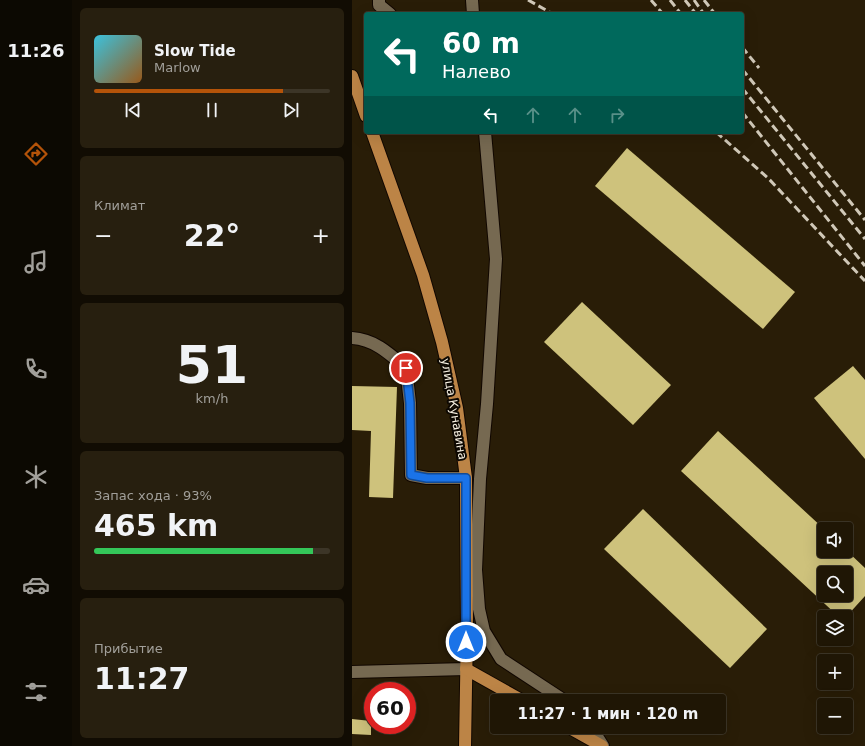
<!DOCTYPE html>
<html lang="ru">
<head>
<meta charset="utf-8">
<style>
  :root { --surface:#1f1605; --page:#271f0f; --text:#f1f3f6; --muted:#a19f9a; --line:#3c3527; --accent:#b45309 }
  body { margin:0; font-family:"DejaVu Sans",sans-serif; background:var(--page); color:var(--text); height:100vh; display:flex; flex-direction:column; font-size:15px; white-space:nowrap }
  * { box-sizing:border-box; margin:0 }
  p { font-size:13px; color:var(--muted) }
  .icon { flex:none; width:22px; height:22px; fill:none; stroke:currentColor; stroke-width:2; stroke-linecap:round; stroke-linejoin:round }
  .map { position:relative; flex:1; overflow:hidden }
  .drawer { display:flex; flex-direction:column; gap:8px; padding:8px; background:#110c03; width:280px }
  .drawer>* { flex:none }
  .top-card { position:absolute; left:12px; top:12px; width:380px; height:122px; border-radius:4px; box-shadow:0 4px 16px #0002,0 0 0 1px var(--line); background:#00695c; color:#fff; overflow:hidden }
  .tools { position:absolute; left:465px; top:522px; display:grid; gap:8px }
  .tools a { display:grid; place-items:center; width:36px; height:36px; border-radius:4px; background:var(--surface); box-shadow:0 4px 16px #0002,0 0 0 1px var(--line); font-size:20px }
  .speed { position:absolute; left:12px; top:682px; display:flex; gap:8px; font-size:20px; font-weight:700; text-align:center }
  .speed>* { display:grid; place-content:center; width:52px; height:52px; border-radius:50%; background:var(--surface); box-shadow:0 4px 16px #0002,0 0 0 1px var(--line); line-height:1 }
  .speed .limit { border:6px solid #d22; background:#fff; color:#111 }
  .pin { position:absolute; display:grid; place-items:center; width:34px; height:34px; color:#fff; margin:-17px; border:2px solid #fff; border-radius:50%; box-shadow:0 1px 4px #0007 }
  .me { position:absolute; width:44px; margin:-22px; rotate:0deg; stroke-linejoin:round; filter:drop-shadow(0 0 3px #0008) }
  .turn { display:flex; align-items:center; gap:14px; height:84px; padding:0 12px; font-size:18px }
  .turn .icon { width:52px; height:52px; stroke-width:2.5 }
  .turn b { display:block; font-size:28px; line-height:34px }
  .lanes { display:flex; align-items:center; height:38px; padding:0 12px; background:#0003; justify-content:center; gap:20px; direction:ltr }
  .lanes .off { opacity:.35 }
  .big { font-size:30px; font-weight:700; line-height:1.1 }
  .drawer .card { flex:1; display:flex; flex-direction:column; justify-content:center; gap:6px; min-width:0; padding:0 14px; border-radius:6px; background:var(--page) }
  .drawer .dial { align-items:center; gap:0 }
  .dial b { font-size:52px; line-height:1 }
  .song { display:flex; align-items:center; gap:12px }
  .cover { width:48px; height:48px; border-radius:6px; background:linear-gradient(135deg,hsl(190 70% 55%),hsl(30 70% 35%)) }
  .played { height:4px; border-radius:2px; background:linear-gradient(90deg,var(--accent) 80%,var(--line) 80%) }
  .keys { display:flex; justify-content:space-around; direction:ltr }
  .heat { display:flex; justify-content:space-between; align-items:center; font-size:22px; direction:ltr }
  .charge { height:6px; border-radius:3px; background:linear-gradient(90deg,#34c759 93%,var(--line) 0) }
  .trip { position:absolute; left:138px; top:694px; width:236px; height:40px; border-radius:4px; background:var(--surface); box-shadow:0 4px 16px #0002,0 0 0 1px var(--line); font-weight:700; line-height:40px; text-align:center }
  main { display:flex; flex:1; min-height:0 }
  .menu { display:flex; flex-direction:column; width:72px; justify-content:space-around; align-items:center; background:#0c0902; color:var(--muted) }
  .menu .icon { width:28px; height:28px }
  .menu .current { color:var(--accent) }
  .menu b { font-size:18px; color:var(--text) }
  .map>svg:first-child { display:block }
</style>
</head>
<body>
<main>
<nav class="menu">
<b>11:26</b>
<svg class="icon current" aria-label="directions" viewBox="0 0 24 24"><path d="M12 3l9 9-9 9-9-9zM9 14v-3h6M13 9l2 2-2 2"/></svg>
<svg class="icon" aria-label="music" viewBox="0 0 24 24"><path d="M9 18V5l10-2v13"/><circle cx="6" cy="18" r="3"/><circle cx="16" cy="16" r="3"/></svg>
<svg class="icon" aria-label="phone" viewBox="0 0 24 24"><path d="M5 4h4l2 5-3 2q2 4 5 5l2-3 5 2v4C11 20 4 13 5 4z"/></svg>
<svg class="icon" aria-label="climate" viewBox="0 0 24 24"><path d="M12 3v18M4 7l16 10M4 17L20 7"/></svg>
<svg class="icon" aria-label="car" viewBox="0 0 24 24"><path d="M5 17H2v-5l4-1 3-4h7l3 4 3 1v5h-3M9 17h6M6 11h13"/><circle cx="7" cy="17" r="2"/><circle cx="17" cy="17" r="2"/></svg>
<svg class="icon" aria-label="filters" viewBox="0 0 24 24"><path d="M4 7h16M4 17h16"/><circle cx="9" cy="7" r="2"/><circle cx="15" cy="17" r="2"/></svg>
</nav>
<section class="drawer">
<div class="card">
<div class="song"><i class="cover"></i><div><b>Slow Tide</b><p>Marlow</p></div></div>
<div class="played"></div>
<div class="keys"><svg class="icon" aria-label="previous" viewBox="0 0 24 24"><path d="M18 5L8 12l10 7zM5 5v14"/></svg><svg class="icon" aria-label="pause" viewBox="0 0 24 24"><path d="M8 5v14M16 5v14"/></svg><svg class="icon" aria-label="next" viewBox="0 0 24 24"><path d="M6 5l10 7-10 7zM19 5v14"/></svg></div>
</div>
<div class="card"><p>Климат</p>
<div class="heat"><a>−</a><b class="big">22°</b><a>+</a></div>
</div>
<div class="card dial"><b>51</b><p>km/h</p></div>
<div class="card"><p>Запас хода · 93%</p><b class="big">465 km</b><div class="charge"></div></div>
<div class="card"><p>Прибытие</p><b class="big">11:27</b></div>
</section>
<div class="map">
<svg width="513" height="746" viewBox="0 0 513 746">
  <rect width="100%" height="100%" fill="#291d07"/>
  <!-- building -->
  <g fill="#cec27c" fill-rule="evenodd">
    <path d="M275,148L443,292L411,329L243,186Z"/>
    <path d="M230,302L319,385L281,425L192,342Z"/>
    <path d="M501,366L513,380V459L462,398Z"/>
    <path d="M0,386L45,387L41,498L17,497L19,431L0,430Z"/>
    <path d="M366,431L472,529V551L494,550L513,568V596L494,617H487L329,471ZM472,573H494V595H472Z"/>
    <path d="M291,509L415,629L378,668L252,549Z"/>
    <path d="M0,719L19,721V735L0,734Z"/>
  </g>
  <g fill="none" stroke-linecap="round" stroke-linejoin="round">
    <defs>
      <g id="minor">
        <path d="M27,0V5L38,14"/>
        <path d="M120,0L121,14"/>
        <path d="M133,132L144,259L135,404L128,479L124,570L127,609L132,631L149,659L213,701"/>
        <path d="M0,338C22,339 38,354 54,368L58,403L59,475L75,478H114"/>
        <path d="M0,672L114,669"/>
        <path d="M239,727L251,746"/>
      </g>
      <g id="major">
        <path d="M0,76L14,116"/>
        <path d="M20,132L71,275L90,342L105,408L114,478L115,629L113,746"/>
        <path d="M114,669L171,701"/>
        <path d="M216,727L250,746"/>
      </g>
    </defs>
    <!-- minor casing -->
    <use href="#minor" stroke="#110700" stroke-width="14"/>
    <!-- major casing -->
    <use href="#major" stroke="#110700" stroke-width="14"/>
    <!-- minor -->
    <use href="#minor" stroke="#766951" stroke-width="12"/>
    <!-- major -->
    <use href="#major" stroke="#bc8446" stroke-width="12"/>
    <!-- rail -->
    <g stroke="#d0c8b8" stroke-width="3" stroke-dasharray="8 4" stroke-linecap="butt">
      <path d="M176,0L201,14"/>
      <path d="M299,0L311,14"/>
      <path d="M318,0L329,14"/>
      <path d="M333,0L344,14"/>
      <path d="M342,0L352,14"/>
      <path d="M352,0L363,14"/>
      <path d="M390,47L407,68"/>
      <path d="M390,69L513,220"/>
      <path d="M390,88L513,239"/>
      <path d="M390,112L513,266"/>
      <path d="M364,132L416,178L513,281"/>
    </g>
  </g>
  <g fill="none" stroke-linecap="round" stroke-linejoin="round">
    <defs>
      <path id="route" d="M54,368L58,403L59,475L75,478H114V642"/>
    </defs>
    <!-- route casing -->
    <use href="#route" stroke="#114b97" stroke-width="10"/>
    <!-- route -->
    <use href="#route" stroke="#1a73e8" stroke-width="7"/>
  </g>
  <g text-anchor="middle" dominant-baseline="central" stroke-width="4" stroke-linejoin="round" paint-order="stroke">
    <!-- street labels -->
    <g font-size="12" fill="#f6efe1" stroke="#0d0802">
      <text transform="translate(102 409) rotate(80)">улица Кунавина</text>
    </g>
  </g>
</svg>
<div class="tools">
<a><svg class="icon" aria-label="sound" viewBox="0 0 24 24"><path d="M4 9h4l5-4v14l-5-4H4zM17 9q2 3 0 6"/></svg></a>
<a><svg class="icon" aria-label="search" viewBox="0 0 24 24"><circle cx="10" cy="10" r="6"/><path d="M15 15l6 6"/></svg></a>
<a><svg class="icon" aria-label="layers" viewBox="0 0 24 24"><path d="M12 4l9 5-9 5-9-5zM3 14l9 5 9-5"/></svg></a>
<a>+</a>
<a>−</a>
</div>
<div class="speed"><div class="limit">60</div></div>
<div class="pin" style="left:54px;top:368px;background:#d93025"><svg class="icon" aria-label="arrive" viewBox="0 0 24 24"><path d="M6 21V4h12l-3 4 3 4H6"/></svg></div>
<svg class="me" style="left:114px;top:642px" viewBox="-20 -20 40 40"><circle r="17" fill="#1a73e8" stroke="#fff" stroke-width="3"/><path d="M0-11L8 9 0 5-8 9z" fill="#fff"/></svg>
<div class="trip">11:27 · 1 мин · 120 m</div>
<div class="top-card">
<div class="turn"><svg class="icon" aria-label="left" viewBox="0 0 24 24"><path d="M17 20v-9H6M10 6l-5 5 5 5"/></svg><div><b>60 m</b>Налево</div></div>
<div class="lanes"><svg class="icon" aria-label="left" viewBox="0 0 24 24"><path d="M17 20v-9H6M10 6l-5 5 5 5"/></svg><svg class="icon off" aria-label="ahead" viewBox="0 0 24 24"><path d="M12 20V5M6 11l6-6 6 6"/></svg><svg class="icon off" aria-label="ahead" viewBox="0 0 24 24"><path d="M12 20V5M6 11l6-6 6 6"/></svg><svg class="icon off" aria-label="right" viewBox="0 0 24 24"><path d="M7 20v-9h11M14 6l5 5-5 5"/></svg></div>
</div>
</div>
</main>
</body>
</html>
